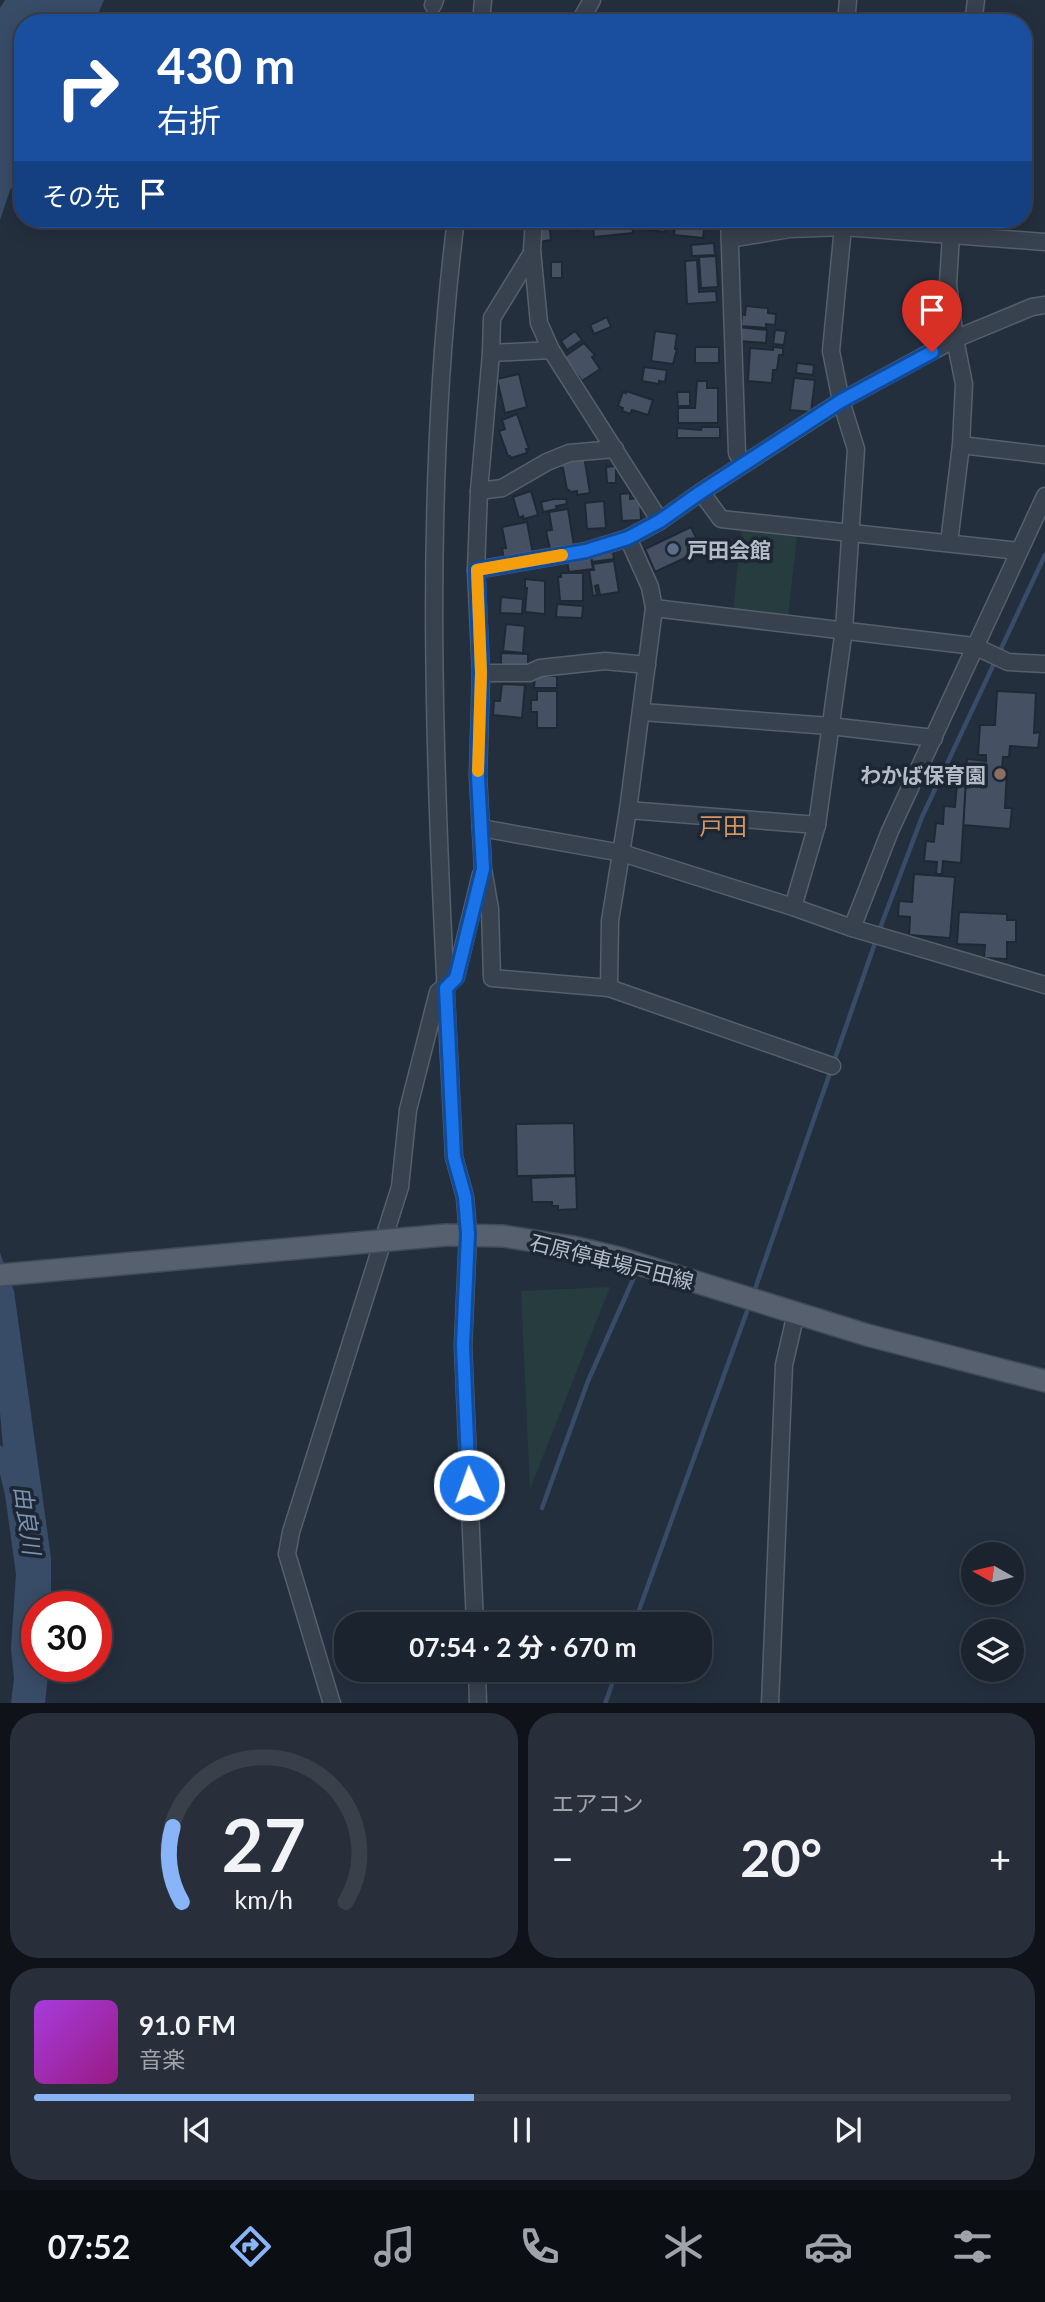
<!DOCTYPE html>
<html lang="ja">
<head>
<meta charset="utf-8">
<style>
  :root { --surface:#1b232e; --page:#282f3a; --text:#f1f3f6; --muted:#a0a4aa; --line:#39404a; --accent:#8ab4f8 }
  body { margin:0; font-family:Lato,"Noto Sans JP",sans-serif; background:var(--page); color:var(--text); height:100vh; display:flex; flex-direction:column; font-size:26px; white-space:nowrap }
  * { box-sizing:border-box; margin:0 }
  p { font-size:23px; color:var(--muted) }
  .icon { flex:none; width:38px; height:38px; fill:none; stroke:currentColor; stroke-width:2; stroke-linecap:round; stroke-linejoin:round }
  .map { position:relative; height:1703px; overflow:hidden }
  .drawer { display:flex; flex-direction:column; gap:10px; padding:10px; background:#0f1319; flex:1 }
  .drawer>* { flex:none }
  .hud { position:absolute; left:14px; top:14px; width:1018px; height:214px; border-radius:28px; box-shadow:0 4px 18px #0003,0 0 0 2px var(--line); background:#1a4fa0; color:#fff; overflow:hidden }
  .needle { width:46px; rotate:278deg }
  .fabs { position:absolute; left:961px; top:1542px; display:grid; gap:14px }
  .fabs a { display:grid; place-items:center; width:63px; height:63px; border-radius:50%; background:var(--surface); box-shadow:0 4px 18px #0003,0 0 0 2px var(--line); font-size:35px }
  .speed { position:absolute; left:21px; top:1591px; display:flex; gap:14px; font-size:35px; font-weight:700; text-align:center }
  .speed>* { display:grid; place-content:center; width:91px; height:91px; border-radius:50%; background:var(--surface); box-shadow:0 4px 18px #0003,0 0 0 2px var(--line); line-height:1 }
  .speed .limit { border:10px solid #d22; background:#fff; color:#111 }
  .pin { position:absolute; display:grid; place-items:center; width:60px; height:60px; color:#fff; margin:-72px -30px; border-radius:50% 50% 50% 0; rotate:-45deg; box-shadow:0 0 7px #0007 }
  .pin .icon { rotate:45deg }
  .me { position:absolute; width:77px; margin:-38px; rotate:358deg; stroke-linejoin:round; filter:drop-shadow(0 0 5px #0008) }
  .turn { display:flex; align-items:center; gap:24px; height:147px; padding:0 28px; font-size:32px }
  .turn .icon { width:91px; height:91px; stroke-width:2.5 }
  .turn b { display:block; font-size:49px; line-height:60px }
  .then { display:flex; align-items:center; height:66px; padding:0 28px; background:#0003; gap:14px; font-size:26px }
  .big { font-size:52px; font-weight:700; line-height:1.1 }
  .drawer .widget { flex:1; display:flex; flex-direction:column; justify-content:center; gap:10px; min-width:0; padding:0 24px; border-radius:28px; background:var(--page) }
  .drawer .dial { align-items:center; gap:0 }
  .dial svg { height:182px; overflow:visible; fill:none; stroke:var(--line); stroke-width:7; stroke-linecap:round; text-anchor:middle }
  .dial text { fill:var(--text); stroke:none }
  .song { display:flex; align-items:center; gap:21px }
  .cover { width:84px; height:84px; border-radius:10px; background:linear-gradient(135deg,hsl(280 70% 55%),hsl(310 70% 35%)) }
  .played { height:7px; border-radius:4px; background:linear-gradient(90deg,var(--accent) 45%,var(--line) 45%) }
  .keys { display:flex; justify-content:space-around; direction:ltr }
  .heat { display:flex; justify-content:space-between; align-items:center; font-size:38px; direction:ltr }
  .drawer .tiles { flex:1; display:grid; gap:10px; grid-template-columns:1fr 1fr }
  .widget:last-child { grid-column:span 2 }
  .trip { position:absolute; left:334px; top:1612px; width:378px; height:70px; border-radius:28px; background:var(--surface); box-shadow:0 4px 18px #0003,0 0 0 2px var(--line); font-weight:700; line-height:70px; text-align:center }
  .tabs { display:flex; height:112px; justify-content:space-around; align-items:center; background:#0b0e12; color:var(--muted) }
  .tabs .icon { width:49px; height:49px }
  .tabs .active { color:var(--accent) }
  .tabs b { font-size:32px; color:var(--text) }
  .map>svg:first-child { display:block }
</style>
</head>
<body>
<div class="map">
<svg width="1045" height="1704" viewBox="0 0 1045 1704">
  <rect width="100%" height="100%" fill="#242f3e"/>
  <!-- green -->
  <g fill="#263c3f">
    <path d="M742,529L797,535L788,617L733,611Z"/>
    <path d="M610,1287L530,1489L521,1291Z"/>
  </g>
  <!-- water -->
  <g fill="#394c67">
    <path d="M5,0H104L94,23H23V175L10,190L0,220V8Z"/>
    <path d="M0,1253L14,1291L51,1558V1606H37V1666H49L45,1703H11L14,1679L11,1648L16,1574L5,1495L0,1474V1445L3,1447L0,1412Z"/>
  </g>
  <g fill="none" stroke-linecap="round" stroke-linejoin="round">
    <!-- stream -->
    <g stroke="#394c67" stroke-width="4.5">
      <path d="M879,931L922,817L1045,555"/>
      <path d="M754,1292L876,940"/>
      <path d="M542,1508L588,1381L635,1275"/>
      <path d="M634,1624L750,1303"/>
      <path d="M605,1704L617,1670"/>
    </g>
  </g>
  <!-- building -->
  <g fill="#455162" stroke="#1f2835" stroke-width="2">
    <path d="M547,219H581L579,230L555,226V224H552V220Z"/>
    <path d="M642,219H667L665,232L640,229Z"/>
    <path d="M676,219H705L703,238L674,235Z"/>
    <path d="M733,219H755V230H735Z"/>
    <path d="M759,219H785L786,226L760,229Z"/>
    <path d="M549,222L551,240L540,242L538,223Z"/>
    <path d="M617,223H632L633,233L594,237L593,226Z"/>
    <path d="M714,243L715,255L692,256L691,245Z"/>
    <path d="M716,256L718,287L701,288L699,257Z"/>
    <path d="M697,260L699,292L716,291L717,302L687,304L685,261Z"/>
    <rect x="551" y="262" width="11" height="16"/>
    <path d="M746,306L768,308V313L776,314L775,325L766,324V328L741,326L742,314L745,315Z"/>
    <path d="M607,317L611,327L594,334L590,325Z"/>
    <path d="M738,327L767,330L766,343L736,341Z"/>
    <path d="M775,330L786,331L784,345L773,344Z"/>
    <path d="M575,331L582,340L567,350L561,341Z"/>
    <path d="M655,331L677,334L675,349H677L673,364L651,361Z"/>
    <path d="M584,343L595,355L592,357L600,369L582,381L564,357Z"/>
    <rect x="695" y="347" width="24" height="16"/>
    <path d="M773,347L783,348V355H779L777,370H773L772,383L748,381L750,348L773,350Z"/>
    <path d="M797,363L814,365L813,375L796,373Z"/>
    <path d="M644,367L667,370L665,382L659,381V384L642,381Z"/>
    <path d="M519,374L527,407L505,413L497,379Z"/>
    <path d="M794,378L815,380L811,412L790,410Z"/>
    <path d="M697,381H707V388H718V423H678V408H695Z"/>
    <path d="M626,391L653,400L648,415L632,410L630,414L622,411L623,408L618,406L623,392L626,393Z"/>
    <path d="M677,392H690V406H678Z"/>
    <path d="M517,414L529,449H526L527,453L511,458L510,456H508L499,431L505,429L502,420Z"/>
    <path d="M702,427H720V438H677V428L701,430Z"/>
    <path d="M584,455L590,493L577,495V491L570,492L569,490H567L563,468H561L559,460Z"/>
    <path d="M616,466V483H607L606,467Z"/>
    <path d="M531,491L538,515L524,519L523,516L519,518L513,497Z"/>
    <path d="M630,493V499L640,498L641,520L622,521L620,494Z"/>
    <path d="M554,499H566L567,504L556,506L557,509L543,512L541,502Z"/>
    <path d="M604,501L606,528L587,529L585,503Z"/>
    <path d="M568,509L574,546L550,549L546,531L552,530L549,512Z"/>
    <path d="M527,522L533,554L504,559L502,548H506L502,527Z"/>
    <path d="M691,527L702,550L655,572L645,549Z"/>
    <path d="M613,552L614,559L592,562L591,556Z"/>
    <path d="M591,557L593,569L569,572L567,561Z"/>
    <path d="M614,561L619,592L600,595L598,585L595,586L597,595L593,596L589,570H594L593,564Z"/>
    <path d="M561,573H583V601H560L558,577H561Z"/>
    <path d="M525,579L545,581V614L525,612L527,588H525Z"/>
    <path d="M501,597L523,599L522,614L500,613Z"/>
    <path d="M557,604L583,606L582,618L556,617Z"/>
    <path d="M506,624L525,626L523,653L503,651Z"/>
    <path d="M501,653L528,654V668H501Z"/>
    <path d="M535,676H557V688H534Z"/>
    <path d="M502,684L525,685L522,718L493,715L494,701H500Z"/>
    <path d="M537,691H557V728H537V712H531V700H537Z"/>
    <path d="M997,691L1036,693L1034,733L1040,732L1038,748L1010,746L1009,757H1003L1002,770H1007L1005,808H1012L1010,829L963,825L967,759L986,761V755H978L980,725H995Z"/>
    <path d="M966,780L961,863L943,861L942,874H936L937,862L924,861L926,841L934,842L936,823L943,824L944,806L955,807L957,782Z"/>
    <path d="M914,874L955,877L950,938L909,935L910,917L898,916L899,901L912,902Z"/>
    <path d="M959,912L1007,914V920H1016V942H1007V959L984,958L985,945L957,944Z"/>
    <path d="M574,1123L575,1175L517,1176L516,1124Z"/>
    <path d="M576,1176L577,1209L558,1210V1206H552V1202H532L531,1178Z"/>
  </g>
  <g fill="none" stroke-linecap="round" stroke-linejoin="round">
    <defs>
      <g id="minor">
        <path d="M433,5L435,0"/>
        <path d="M481,23L483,0"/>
        <path d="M579,23L592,0"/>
        <path d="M846,23L848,0"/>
        <path d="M973,23L976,0"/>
        <path d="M456,219C417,529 439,845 454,1157L465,1197L468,1234L463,1346L475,1624"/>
        <path d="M534,219L532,250L539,323L551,350L660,521"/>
        <path d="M729,219L737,453L743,464"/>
        <path d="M730,239L790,229L843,227L1045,242"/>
        <path d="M532,253L492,318L491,353L479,491L476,570L481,673L478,776L483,869L490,909L492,978L609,988L832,1066"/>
        <path d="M491,353L551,350"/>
        <path d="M961,445L1045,455"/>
        <path d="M479,491L502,488L547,462L569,453L615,449"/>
        <path d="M701,492L721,519L1019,551"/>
        <path d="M949,543L961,445L964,384L955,339L948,284L952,219"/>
        <path d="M476,570L586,551L628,538L660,521L701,492L841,401L955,339L1032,307L1045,305"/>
        <path d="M654,608L974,646L1008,662L1045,664"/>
        <path d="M481,673H529L540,668L605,661L647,665"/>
        <path d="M642,712L830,726L934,738"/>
        <path d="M628,810L817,825"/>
        <path d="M481,828L622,853L793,907L852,928L1045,985"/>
        <path d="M793,907L817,825L844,629L856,449L841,401L831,351L843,227"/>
        <path d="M852,928L890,831L1045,496"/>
        <path d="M609,988L610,921L628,810L654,608L650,587L628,538"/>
        <path d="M477,1670L478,1704"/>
        <path d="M332,1704L287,1554L291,1532L400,1187L408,1110L438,992L456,977L481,874"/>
        <path d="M770,1704L784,1365L796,1313"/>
      </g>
      <path id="major" d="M446,1235L503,1236L573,1247L619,1258L867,1335L1045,1381"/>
    </defs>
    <!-- minor casing -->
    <use href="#minor" stroke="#565f6c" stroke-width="19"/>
    <!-- major casing -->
    <use href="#major" stroke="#414a57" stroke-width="24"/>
    <!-- minor -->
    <use href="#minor" stroke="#38414e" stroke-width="16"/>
    <!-- major -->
    <use href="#major" stroke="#56606e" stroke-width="21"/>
    <defs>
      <path id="major-bridge" d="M0,1275L446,1235"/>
    </defs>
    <!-- major-bridge casing -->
    <use href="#major-bridge" stroke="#414a57" stroke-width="24" stroke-linecap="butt"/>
    <!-- major-bridge -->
    <use href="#major-bridge" stroke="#56606e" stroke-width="21"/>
  </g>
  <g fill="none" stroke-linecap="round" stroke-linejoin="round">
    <defs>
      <path id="route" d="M469,1485L463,1346L468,1234L465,1197L454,1157L446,988L456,978L483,869L478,776L481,673L477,570L586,551L628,538L660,521L701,492L841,401L932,352"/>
    </defs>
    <!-- route casing -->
    <use href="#route" stroke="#114b97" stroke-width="18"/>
    <!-- route -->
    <use href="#route" stroke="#1a73e8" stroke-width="12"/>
    <!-- slow -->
    <path stroke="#f59e0b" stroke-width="12" d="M478,771L481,673L477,570L562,555"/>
  </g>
  <!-- markers -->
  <circle fill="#5c6f8a" stroke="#1d2633" stroke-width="2.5" cx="673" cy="549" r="7"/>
  <circle fill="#8d6e63" stroke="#1d2633" stroke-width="2.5" cx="1000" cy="774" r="7"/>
  <g text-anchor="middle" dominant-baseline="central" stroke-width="7" stroke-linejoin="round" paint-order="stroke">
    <!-- poi labels -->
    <g font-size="21" font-weight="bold" fill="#b4bcc9" stroke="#1d2633" text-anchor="start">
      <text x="687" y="549">戸田会館</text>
      <text x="986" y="774" text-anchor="end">わかば保育園</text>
    </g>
    <!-- street labels -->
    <g font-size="21" fill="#b4bcc9" stroke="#1d2633">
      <text transform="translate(612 1261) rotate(14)">石原停車場戸田線</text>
    </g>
    <!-- water labels -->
    <g font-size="23" font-style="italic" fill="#7c92b1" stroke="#1d2633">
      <text transform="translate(28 1520) rotate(82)">由良川</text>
    </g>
    <!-- quarter labels -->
    <g font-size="24" fill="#d59563" stroke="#1d2633">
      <text x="723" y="825">戸田</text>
    </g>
  </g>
</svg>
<div class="fabs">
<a><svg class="needle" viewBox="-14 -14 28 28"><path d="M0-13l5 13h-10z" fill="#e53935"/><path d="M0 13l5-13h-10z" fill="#a0a4aa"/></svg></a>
<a><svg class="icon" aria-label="layers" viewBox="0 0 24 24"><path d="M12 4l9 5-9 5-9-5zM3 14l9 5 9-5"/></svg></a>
</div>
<div class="speed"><div class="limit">30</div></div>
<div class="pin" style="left:932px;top:352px;background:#d93025"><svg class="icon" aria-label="arrive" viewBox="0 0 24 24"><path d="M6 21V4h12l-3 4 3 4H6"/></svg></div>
<svg class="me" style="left:469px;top:1485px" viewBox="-20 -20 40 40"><circle r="17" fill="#1a73e8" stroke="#fff" stroke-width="3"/><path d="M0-11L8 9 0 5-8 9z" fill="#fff"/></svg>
<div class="trip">07:54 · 2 分 · 670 m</div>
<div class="hud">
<div class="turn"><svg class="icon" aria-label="right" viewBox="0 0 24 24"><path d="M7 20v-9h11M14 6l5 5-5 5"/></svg><div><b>430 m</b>右折</div></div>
<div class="then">その先<svg class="icon" aria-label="arrive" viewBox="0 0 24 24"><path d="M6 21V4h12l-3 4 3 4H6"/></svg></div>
</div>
</div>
<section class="drawer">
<div class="tiles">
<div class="widget dial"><svg viewBox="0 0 100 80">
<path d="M14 69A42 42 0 1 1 86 69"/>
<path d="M14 69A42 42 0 0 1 10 36" stroke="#8ab4f8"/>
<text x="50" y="56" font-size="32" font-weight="700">27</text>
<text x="50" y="72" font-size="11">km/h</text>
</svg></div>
<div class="widget"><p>エアコン</p>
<div class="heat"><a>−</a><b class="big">20°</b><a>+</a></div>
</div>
<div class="widget">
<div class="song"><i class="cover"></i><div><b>91.0 FM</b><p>音楽</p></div></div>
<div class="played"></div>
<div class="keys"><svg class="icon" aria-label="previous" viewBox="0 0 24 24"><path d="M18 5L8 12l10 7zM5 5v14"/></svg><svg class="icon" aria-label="pause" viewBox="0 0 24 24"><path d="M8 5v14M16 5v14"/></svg><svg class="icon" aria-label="next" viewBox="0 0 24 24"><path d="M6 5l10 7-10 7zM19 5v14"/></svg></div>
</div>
</div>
</section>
<nav class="tabs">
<b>07:52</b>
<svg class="icon active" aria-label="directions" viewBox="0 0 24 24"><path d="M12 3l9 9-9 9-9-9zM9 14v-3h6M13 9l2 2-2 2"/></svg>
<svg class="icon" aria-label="music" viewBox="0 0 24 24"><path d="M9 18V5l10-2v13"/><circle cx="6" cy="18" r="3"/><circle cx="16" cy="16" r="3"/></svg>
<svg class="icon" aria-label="phone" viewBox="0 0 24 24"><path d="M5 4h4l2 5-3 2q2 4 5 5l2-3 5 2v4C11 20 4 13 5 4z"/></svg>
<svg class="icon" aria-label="climate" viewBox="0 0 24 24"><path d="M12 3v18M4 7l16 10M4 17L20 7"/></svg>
<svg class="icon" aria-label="car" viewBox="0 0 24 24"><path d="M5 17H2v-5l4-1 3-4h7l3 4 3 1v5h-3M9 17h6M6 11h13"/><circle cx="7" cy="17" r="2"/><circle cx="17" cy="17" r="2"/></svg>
<svg class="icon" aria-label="filters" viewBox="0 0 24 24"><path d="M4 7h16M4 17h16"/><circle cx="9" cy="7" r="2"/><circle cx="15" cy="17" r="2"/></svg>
</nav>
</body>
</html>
